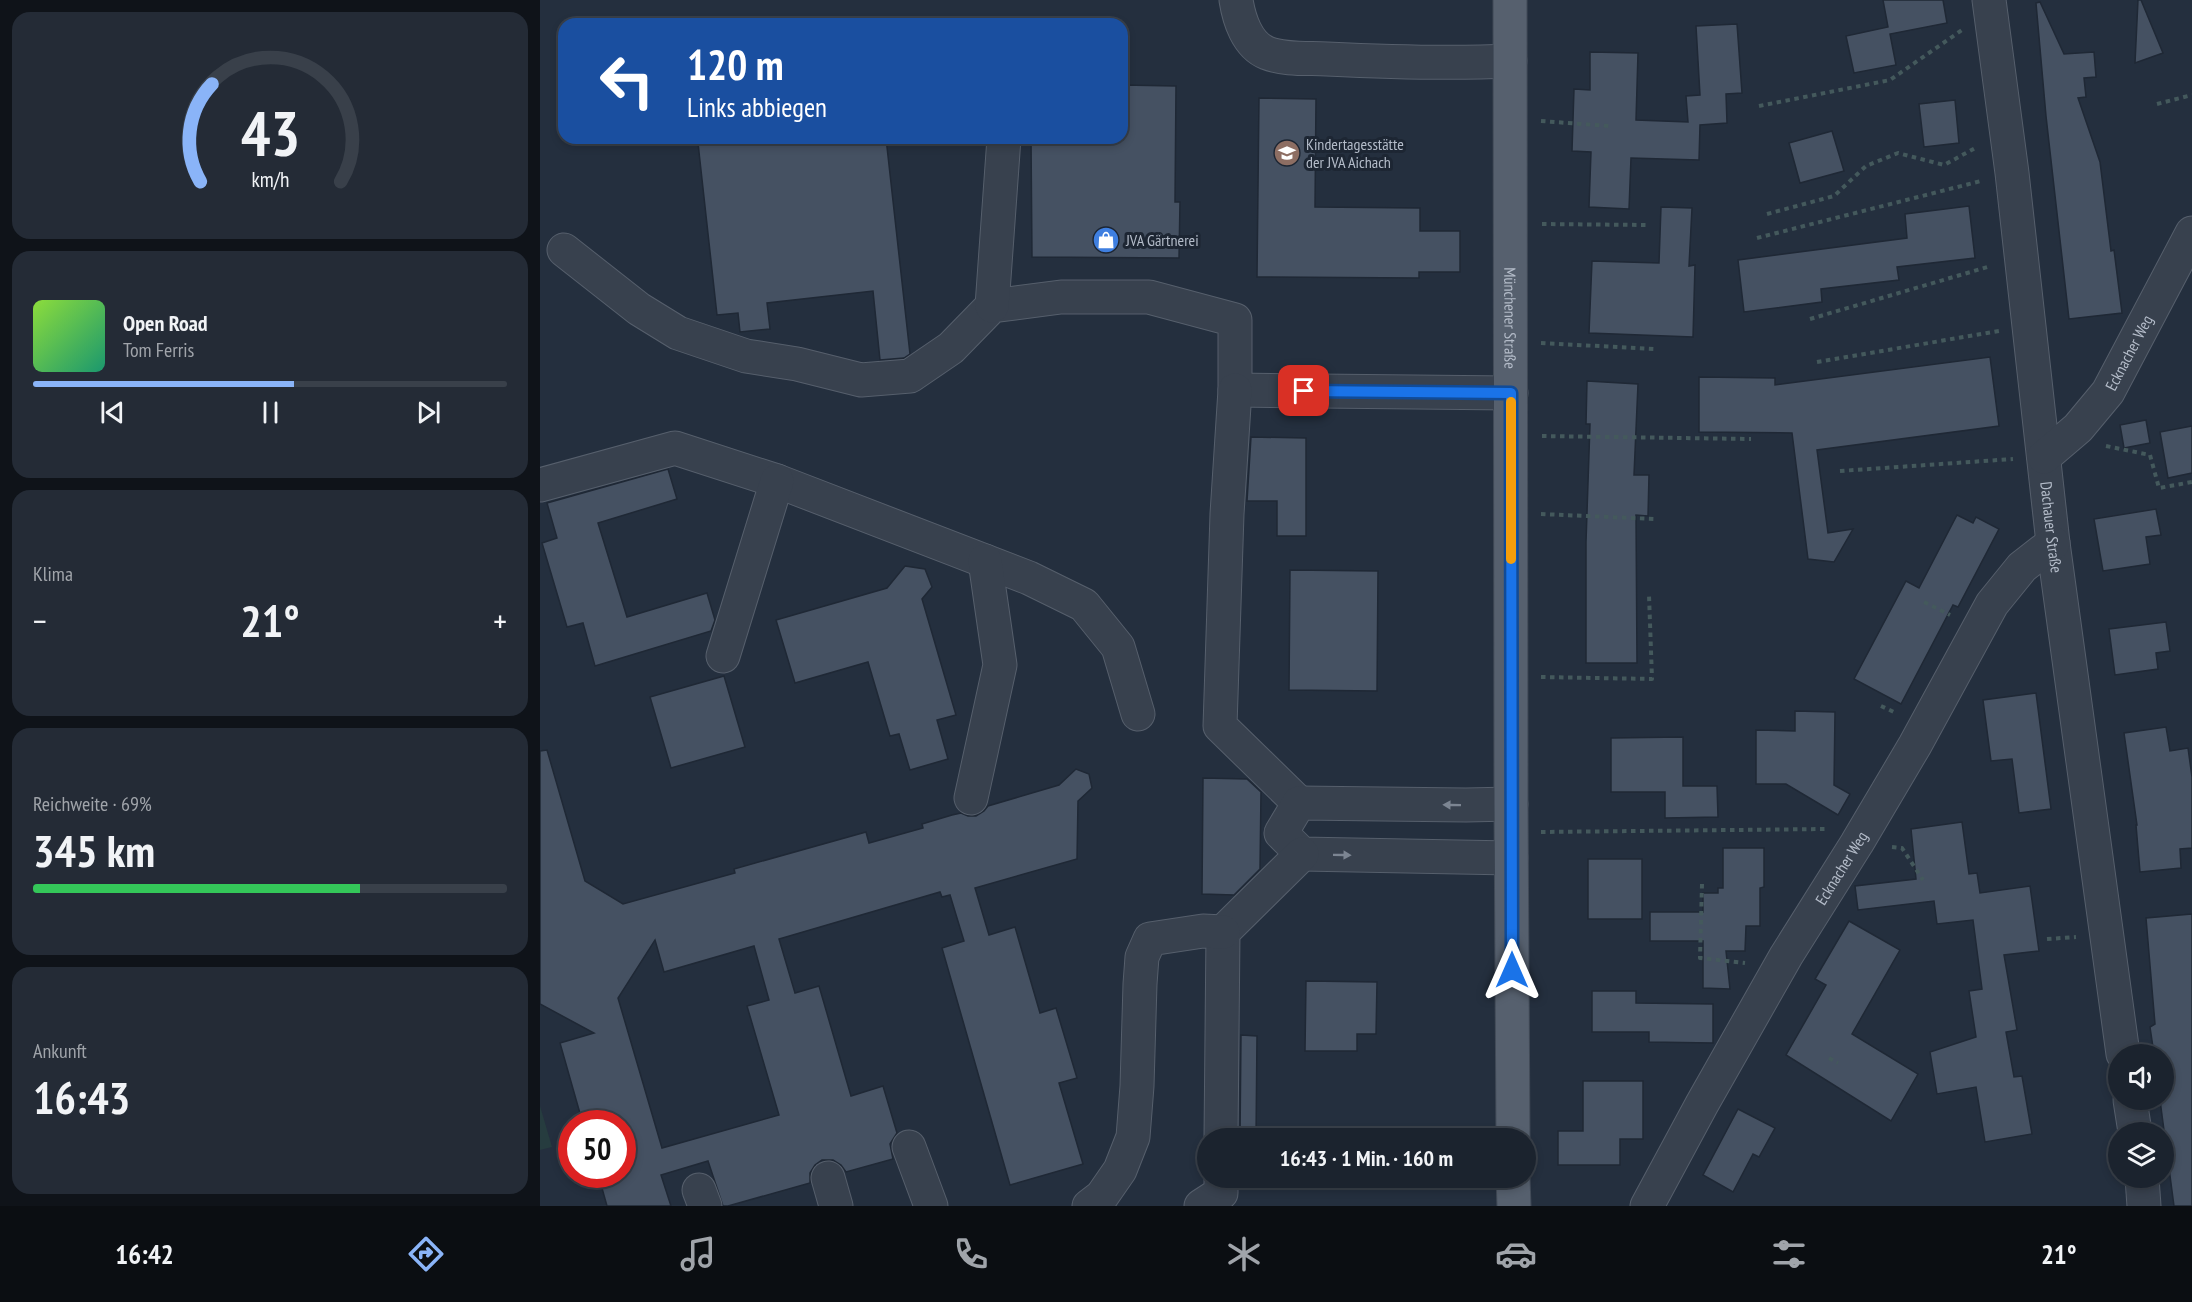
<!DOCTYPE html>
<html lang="de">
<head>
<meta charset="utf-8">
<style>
  :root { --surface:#1b232e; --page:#242b36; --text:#f1f3f6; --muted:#a0a4aa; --line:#39404a; --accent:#8ab4f8 }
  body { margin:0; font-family:"PT Sans Narrow",sans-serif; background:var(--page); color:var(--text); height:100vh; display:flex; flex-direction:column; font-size:22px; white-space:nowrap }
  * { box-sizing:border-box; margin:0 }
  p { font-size:20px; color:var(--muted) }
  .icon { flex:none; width:33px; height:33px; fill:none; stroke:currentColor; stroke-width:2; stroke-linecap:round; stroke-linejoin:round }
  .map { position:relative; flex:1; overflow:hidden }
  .panel { display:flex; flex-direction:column; gap:12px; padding:12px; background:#0f1319; width:540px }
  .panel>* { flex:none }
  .guide { position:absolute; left:18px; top:18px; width:570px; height:126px; border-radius:18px; box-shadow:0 3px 9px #0003,0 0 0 2px var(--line); background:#1a4fa0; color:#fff; overflow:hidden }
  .controls { position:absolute; left:1568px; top:1044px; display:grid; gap:12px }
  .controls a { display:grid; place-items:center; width:66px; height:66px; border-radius:50%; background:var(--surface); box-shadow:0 3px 9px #0003,0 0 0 2px var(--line); font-size:30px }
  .speed { position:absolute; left:18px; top:1110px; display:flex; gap:12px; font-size:30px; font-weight:700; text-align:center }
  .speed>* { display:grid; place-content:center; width:78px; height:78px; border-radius:50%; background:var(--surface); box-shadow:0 3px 9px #0003,0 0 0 2px var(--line); line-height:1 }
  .speed .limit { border:9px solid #d22; background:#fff; color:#111 }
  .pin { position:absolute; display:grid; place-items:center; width:51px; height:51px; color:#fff; margin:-26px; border-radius:12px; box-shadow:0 3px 9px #0006 }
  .me { position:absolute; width:66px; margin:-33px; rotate:0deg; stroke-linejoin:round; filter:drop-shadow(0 0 4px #0008) }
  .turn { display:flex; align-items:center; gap:21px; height:126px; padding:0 30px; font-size:27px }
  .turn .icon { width:78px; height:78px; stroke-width:2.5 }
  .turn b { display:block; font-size:42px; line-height:51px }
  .big { font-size:45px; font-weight:800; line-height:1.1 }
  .panel .tile { flex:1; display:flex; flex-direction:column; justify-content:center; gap:9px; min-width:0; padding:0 21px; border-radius:18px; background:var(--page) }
  .panel .dial { align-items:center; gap:0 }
  .dial svg { height:156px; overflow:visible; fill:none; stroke:var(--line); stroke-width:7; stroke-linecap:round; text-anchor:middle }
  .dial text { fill:var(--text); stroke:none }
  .song { display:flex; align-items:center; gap:18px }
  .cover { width:72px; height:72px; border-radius:9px; background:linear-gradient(135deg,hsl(90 70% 55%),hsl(160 70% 35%)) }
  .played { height:6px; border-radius:3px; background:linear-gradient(90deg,var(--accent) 55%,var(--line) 55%) }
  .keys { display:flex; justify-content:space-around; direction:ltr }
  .heat { display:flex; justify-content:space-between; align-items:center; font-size:33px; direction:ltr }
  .charge { height:9px; border-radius:4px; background:linear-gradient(90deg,#34c759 69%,var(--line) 0) }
  .trip { position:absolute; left:657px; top:1128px; width:339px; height:60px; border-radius:30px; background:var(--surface); box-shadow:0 3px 9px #0003,0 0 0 2px var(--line); font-weight:800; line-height:60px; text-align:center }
  .dock { display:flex; height:96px; justify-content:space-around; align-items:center; background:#0b0e12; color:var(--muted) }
  .dock .icon { width:42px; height:42px }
  .dock .selected { color:var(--accent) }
  .dock b { font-size:27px; color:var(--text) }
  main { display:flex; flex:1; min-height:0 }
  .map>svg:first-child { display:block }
</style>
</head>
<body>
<main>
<section class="panel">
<div class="tile dial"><svg viewBox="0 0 100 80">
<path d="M14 69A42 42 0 1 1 86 69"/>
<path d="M14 69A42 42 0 0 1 20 19" stroke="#8ab4f8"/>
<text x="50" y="56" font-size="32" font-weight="700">43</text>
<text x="50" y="72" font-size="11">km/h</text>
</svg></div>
<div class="tile">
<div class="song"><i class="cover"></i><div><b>Open Road</b><p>Tom Ferris</p></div></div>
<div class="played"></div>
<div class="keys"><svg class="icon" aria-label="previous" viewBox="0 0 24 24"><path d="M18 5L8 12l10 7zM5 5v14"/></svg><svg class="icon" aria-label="pause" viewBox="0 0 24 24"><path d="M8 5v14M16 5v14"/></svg><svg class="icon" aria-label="next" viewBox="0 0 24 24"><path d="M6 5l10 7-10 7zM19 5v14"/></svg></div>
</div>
<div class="tile"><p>Klima</p>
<div class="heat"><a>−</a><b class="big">21°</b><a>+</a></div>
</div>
<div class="tile"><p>Reichweite · 69%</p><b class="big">345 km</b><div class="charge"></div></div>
<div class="tile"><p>Ankunft</p><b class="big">16:43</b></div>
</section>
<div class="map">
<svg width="1652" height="1206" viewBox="0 0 1652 1206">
  <rect width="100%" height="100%" fill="#242f3e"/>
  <!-- green -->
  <path fill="#263c3f" d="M0,1106L12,1147L0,1150Z"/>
  <!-- building -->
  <g fill="#455162" stroke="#1f2835" stroke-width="1.5" fill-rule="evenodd">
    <path d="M1343,0H1403L1407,23L1350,34L1356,65L1314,73L1306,36L1348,27Z"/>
    <path d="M1598,0H1601L1623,53L1595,63Z"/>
    <path d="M1500,2L1524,54L1554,52L1556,77L1544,78L1546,97L1538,98L1560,162L1571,251L1574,250L1582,313L1529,319L1506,116L1496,3Z"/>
    <path d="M1197,24L1202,93L1186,94L1187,123L1160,125L1159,160L1091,158L1089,209L1049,207L1051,152L1032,151L1034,89L1050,90V52L1098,53L1096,120L1148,122L1146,96L1160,95L1156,26Z"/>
    <path d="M582,85L636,86L635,202H640L639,258L492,257L491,138H582Z"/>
    <path d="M719,98L776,99L775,207L880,208V231H920V272H879V278L717,277Z"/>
    <path d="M1415,100L1419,143L1384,147L1379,104Z"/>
    <path d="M1292,131L1304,171L1260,183L1249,143Z"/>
    <path d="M205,138H346L370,354L364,358L340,360L333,291L227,303L230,329L200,332L198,313L177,315L158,143Z"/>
    <path d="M1429,206L1435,258L1357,267L1359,280L1281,289L1282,302L1204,312L1198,260L1367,238L1365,214Z"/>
    <path d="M1121,207L1152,208L1149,266L1155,265L1153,337L1049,333L1052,261L1119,263Z"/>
    <path d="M1450,357L1459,426L1277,450L1288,533L1313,529L1294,562L1268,559L1252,433L1159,432V377L1235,378V385Z"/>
    <path d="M1047,381L1098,384L1094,475H1109L1108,516L1096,515L1097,663H1046V542L1050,424H1046Z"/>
    <path d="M1606,420L1610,443L1584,448L1580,425Z"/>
    <path d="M1652,426V473L1628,478L1620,432Z"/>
    <path d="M711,437L766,438V536H737V501H707Z"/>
    <path d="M128,469L137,499L58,523L87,617L167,593L175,620L171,631L55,666L43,623L27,627L2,543L17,538L7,503Z"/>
    <path d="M1616,509L1621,535L1606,537L1610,564L1563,571L1554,519Z"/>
    <path d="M1417,515L1433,523L1436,517L1459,529L1418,607L1413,605L1361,704L1314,679L1366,581L1379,588Z"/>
    <path d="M365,566L385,569L392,587L382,599L416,715L397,720L408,759L370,770L359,734L350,736L328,662L255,683L236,620L347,588Z"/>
    <path d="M750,570L838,571L837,691L749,690Z"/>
    <path d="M1626,622L1630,651L1616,653L1618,669L1575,675L1569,629Z"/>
    <path d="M184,676L205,747L131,768L110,697Z"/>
    <path d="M1496,693L1511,809L1479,813L1472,759L1451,761L1443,700Z"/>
    <path d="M1255,711L1295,712L1294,785L1310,794L1298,815L1246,784H1216V730L1255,731Z"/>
    <path d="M1626,727L1630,751L1648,748L1652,777V848L1640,849L1641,868L1600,872L1596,825H1597L1584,733Z"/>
    <path d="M1143,737V786H1177L1178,817L1125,818V792H1071V738Z"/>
    <path d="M7,750L45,881L83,904L195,873L194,869L326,832L329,843L383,828L382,824L412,815L421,813L428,816H436L444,811L448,806L519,785L536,769L549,774L552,788L538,801L537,859L435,888L449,935L475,927L500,1013L516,1008L537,1078L519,1083L543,1164L470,1185L402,948L424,941L410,895L402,897L400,892L239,939L255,993L279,986L311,1096L343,1086L357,1133L350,1144L353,1159L306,1172L301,1165L293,1160H282L275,1165L270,1173V1183L188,1206H183L168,1161L121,1175L131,1206H67L58,1174H82V1124H43L20,1043L54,1033L0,1004V751ZM115,940L124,972L214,946L229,1000L207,1006L239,1115L122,1148L78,998Z"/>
    <path d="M663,778L707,779L721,792L720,869L694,895L662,894Z"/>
    <path d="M1422,822L1429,874L1437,873L1440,893L1490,886L1499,951L1464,955L1477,1030L1466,1032L1474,1077L1482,1076L1492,1134L1445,1142L1436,1087L1397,1094L1390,1052L1436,1037L1429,991L1442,989L1433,920L1397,924L1394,901L1318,910L1315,886L1376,879L1371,829Z"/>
    <path d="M1183,848H1224V887L1220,888V926H1206L1205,951H1186L1190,989L1163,988V941H1110V912H1163V893H1178V888H1183Z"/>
    <rect x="1048" y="859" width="54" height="60"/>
    <path d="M1652,914V1206H1634L1620,1100H1623V1054H1614L1610,1027L1615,1024L1606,918Z"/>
    <path d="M1309,921L1360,950L1312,1034L1378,1074L1351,1121L1246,1055L1286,985L1275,979Z"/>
    <path d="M766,981L837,982L836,1034H817V1051H765Z"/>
    <path d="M1052,991H1096V1003L1173,1004V1043L1109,1042V1032H1052Z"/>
    <path d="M701,1035L717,1036L716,1138H700Z"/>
    <path d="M1043,1081H1103V1139H1080V1165H1018V1131H1043Z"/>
    <path d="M1198,1109L1235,1128L1219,1157L1213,1154L1193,1192L1163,1175Z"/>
  </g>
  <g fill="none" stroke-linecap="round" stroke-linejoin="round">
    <defs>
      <g id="minor">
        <path d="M696,0C699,19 707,45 727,53C745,60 768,58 787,59C848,62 909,64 970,61"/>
        <path id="s1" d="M1449,0L1472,173L1513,543L1583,1054"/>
        <path d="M24,250L99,309L138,333L206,356L257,364L321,380L370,376L411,348L452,306L521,297H609L695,320V390L971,393"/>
        <path d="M452,306L464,138"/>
        <path d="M695,390L687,514L680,726L759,803"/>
        <path id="s2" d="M1504,457L1538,428L1568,392L1652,233"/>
        <path d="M0,485L135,448L237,481L489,578L544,605L578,647L598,714"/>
        <path d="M183,656L237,481"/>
        <path d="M431,798L460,665L445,561"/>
        <path d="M971,804L926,805L759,803L741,833L762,854L971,858"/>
        <path d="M1590,1100L1595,1132"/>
        <path d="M681,1138L683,932L762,854"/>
        <path d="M369,1147L391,1206"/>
        <path d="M288,1178L296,1206"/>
        <path d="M1602,1178L1604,1206"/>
        <path d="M159,1190L165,1206"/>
        <path d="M549,1206L562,1196L580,1170L593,1137L597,1086L600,984L602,957L610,939L663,931L683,932"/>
        <path d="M661,1206L681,1193V1178"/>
        <path id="s3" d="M1107,1206L1162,1104L1246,956L1317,843L1375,745L1452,604L1482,567L1513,543"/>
      </g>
      <g id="major">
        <path id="s4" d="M970,0L971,804L973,1138"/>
        <path d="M973,1178L974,1206"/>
      </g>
    </defs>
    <!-- minor casing -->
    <use href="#minor" stroke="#565f6c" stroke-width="35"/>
    <!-- major casing -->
    <use href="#major" stroke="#414a57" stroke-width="35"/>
    <!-- path -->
    <g stroke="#44595c" stroke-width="4" stroke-dasharray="4.5 4.5" stroke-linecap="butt">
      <path d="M1617,104L1652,95"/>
      <path d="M1219,106L1350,80L1422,30"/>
      <path d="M1001,121L1069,126"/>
      <path d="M1227,214L1294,196L1326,166L1358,153L1404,165L1437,147"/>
      <path d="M1002,224L1106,225"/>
      <path d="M1217,238L1441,181"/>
      <path d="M1270,319L1451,266"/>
      <path d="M1001,343L1114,349"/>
      <path d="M1277,362L1459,331"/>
      <path d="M1002,436L1211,439"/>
      <path d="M1566,446L1610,455L1619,488L1652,482"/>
      <path d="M1300,471L1473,459"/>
      <path d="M1001,514L1114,519"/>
      <path d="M1384,602L1410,615"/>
      <path d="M1001,677L1112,679L1109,595"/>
      <path d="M1341,706L1356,713"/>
      <path d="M1001,832L1287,829"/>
      <path d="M1352,847L1362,848L1383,880"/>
      <path d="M1162,884L1160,958L1205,963"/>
      <path d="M1507,939L1536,937"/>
      <path d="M1289,1058L1298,1063"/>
    </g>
    <!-- minor -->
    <use href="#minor" stroke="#38414e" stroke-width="33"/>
    <!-- major -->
    <use href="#major" stroke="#56606e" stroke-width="33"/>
  </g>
  <!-- one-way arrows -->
  <defs><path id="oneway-solid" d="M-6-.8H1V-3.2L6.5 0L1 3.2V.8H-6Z" transform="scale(1.5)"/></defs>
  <g fill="#7c8592">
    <use href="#oneway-solid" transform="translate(912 805) rotate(-179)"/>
    <use href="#oneway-solid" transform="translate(802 855) rotate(1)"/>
  </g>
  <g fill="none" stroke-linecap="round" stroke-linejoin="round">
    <defs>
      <path id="route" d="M764,391L971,393L972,970"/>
    </defs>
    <!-- route casing -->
    <use href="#route" stroke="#114b97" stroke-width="15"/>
    <!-- route -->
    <use href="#route" stroke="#1a73e8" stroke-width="10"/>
    <!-- slow -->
    <path stroke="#f59e0b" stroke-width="10" d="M971,559V402"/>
  </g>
  <!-- icons -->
  <defs>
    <symbol id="school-disc" viewBox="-11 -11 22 22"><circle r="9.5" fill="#8d6e63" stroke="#1d2633"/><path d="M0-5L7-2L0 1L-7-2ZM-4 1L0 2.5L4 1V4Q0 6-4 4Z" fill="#fff"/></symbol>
    <symbol id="shop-disc" viewBox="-11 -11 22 22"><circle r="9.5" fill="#3f7fe0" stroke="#1d2633"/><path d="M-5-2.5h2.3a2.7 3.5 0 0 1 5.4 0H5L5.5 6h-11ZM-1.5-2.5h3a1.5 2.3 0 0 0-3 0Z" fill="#fff"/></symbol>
  </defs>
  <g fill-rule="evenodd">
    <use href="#school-disc" x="732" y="138" width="30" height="30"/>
    <use href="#shop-disc" x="551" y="225" width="30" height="30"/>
  </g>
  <g text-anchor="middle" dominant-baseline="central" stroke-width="6" stroke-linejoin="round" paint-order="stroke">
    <!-- poi labels -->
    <g font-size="16" fill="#b4bcc9" stroke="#1d2633" text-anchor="start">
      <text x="766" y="144">Kindertagesstätte<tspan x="766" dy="18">der JVA Aichach</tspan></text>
      <text x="586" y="240">JVA Gärtnerei</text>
    </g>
    <!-- street labels -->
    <g font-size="16" fill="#b4bcc9" stroke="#1d2633">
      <text stroke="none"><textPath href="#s4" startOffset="318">Münchener Straße</textPath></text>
      <text stroke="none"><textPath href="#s2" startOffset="136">Ecknacher Weg</textPath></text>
      <text stroke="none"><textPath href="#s1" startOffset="531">Dachauer Straße</textPath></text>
      <text stroke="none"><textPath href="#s3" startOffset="390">Ecknacher Weg</textPath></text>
    </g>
  </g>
</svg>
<div class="controls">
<a><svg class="icon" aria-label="sound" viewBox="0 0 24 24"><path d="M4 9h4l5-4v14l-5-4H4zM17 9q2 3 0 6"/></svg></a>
<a><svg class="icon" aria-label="layers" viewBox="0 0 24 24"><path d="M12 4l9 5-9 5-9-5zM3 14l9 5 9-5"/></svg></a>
</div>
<div class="speed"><div class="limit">50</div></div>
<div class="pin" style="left:764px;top:391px;background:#d93025"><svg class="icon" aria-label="arrive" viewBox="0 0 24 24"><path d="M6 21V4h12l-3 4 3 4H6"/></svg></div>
<svg class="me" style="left:972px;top:970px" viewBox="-20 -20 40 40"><path d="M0-17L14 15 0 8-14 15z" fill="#1a73e8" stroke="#fff" stroke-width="4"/></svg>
<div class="trip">16:43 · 1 Min. · 160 m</div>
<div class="guide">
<div class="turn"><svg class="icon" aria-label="left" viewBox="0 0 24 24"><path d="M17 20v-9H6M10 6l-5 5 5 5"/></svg><div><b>120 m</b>Links abbiegen</div></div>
</div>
</div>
</main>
<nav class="dock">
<b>16:42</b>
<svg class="icon selected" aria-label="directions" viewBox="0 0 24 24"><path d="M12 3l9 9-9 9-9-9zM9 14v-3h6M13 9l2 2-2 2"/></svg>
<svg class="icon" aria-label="music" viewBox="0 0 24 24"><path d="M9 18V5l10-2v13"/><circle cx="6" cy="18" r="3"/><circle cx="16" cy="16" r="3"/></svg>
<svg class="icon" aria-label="phone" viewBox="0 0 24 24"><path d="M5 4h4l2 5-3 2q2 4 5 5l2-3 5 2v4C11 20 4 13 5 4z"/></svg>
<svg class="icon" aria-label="climate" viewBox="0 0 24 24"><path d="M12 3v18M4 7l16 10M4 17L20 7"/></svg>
<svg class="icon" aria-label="car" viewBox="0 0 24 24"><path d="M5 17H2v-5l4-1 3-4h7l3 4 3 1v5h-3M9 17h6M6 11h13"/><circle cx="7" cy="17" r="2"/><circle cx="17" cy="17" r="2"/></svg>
<svg class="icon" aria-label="filters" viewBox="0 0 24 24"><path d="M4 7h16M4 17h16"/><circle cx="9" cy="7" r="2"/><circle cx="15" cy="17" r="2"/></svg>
<b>21°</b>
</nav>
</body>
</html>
